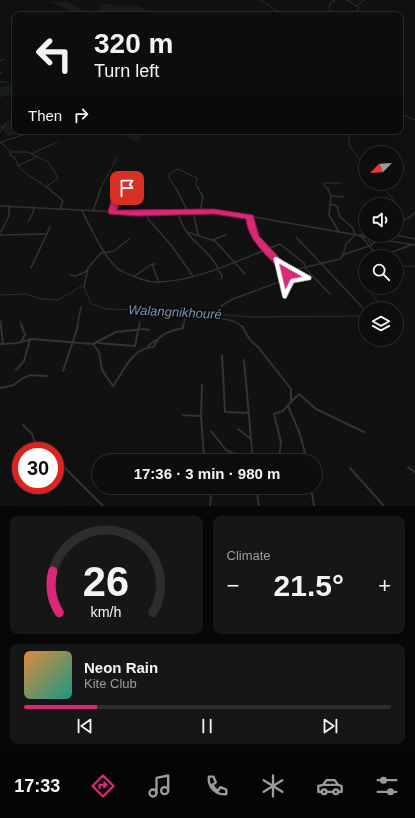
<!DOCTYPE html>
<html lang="en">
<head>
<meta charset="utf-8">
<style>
  :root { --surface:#0d0d0e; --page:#161617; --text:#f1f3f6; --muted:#9a9c9e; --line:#2d2d2e; --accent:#db2777 }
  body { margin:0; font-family:Arial,sans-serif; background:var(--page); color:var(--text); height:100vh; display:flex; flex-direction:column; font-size:15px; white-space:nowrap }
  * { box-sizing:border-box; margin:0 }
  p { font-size:13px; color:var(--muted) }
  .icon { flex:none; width:22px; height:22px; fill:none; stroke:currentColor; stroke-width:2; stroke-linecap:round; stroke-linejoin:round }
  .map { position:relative; height:506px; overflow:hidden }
  .drawer { display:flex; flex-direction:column; gap:10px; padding:10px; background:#070708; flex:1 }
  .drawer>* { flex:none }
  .guide { position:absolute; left:12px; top:12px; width:391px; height:122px; border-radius:8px; box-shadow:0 4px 16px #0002,0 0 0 1px var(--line); background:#0d0d0e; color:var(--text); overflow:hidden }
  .needle { width:26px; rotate:246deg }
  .buttons { position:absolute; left:359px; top:146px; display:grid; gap:8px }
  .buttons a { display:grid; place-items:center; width:44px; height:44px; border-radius:50%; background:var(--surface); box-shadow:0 4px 16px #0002,0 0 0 1px var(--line); font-size:20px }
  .speed { position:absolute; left:12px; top:442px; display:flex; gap:8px; font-size:20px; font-weight:700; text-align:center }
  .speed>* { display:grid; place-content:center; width:52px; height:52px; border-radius:50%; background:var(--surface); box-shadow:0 4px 16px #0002,0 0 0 1px var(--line); line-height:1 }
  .speed .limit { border:6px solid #d22; background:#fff; color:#111 }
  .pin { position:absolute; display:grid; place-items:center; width:34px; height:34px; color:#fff; margin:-17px; border-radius:8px; box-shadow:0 2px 6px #0006 }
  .me { position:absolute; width:44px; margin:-22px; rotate:323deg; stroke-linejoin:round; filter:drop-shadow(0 0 3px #0008) }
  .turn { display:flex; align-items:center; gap:14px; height:84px; padding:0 16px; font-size:18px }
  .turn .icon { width:52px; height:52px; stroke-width:2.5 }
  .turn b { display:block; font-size:28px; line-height:34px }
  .then { display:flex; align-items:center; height:38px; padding:0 16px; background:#0003; gap:8px; font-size:15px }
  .big { font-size:30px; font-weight:700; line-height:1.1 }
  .drawer .card { flex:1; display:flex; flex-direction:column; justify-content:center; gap:6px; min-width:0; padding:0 14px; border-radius:8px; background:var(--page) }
  .drawer .dial { align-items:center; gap:0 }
  .dial svg { height:104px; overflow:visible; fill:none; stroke:var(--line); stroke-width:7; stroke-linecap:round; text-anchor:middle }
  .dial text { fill:var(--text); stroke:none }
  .song { display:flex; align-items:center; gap:12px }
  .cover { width:48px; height:48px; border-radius:6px; background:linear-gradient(135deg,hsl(30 70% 55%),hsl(170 70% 35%)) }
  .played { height:4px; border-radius:2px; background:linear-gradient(90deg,var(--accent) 20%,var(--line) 20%) }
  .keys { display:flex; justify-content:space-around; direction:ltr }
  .heat { display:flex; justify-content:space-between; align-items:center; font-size:22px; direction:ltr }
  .drawer .tiles { flex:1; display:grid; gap:10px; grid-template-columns:1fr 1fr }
  .card:last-child { grid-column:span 2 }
  .trip { position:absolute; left:92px; top:454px; width:230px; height:40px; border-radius:20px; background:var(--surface); box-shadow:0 4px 16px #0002,0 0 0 1px var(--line); font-weight:700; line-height:40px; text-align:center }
  .tabs { display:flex; height:64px; justify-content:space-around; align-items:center; background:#050506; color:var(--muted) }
  .tabs .icon { width:28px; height:28px }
  .tabs .current { color:var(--accent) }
  .tabs b { font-size:18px; color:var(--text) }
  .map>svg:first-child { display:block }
</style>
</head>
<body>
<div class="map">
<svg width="415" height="506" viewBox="0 0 415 506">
  <rect width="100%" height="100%" fill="#111112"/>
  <!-- green -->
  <g fill="#171d18">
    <path d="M66,1L91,15C76,15 64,7 50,2Z"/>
    <path d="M101,4L139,6L155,15H101L98,12Z"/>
    <path d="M15,83V94L7,95L0,98V87Z"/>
    <path d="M15,122V131H37L34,133L8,136L0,127V125Z"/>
    <path d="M121,131L142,132L138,144L122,133Z"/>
  </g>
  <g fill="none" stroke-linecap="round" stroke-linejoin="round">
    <!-- stream -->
    <g stroke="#272f35" stroke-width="1">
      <path d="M260,0L284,15"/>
      <path d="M348,131L350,147L366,167"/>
      <path d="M380,183L395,202"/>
      <path d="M396,267L415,266"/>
      <path d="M366,275V279"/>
      <path d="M369,287L381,309"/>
      <path d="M0,295L26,294L41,299L58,300L82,286L84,287L91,304L107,309L172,311L252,317L366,316"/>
    </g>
    <!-- street-far2 -->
    <g stroke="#323237" stroke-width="1">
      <path d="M347,0L357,6"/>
      <path d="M332,15L329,7L331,2L335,0"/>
      <path d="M352,15L359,8L357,6L364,0"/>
      <path d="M0,61L4,59"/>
      <path d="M0,73L2,72"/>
      <path d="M0,82H7"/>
      <path d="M400,111L403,115L415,120"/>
      <path d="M0,132L6,123L15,117"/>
      <path d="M0,142L11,152H28L48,162L58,178L46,187"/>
      <path d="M1,142L35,131"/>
      <path d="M11,152L10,155L15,158C19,174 37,179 49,189"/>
      <path d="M31,154L57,142"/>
      <path d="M17,166L37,157"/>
      <path d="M100,189L117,158"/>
      <path d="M126,189L127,188"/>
      <path d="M176,189L169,178L170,173L178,169L197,178L196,185L198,189"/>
      <path d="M329,189L325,187L324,183H341"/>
    </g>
    <!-- street-far1 -->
    <g stroke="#323237" stroke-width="1.5">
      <path d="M48,188L63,201L60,209"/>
      <path d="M176,188L188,212"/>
      <path d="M198,188L203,197L200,211"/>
      <path d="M327,188L331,196L329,215L339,232"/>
      <path d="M331,196L344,197"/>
      <path d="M330,204L337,206L340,217L353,228L355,235"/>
      <path d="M0,206L138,213L200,211L225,212L357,235H385"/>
      <path d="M82,211C90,226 106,262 120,270C126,274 147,282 154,282C194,283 244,258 280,244L304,263L306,268"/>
      <path d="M93,211L101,188"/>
      <path d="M193,211L198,235"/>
      <path d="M112,212L116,197L127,188"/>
      <path d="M178,212C185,242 207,246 218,268"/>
      <path d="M146,213L149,220L171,245L193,276"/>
      <path d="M28,222L33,213L34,207"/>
      <path d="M396,224L410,217L415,212"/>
      <path d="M187,232L215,241L245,274"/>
      <path d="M0,233L9,216V206"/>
      <path d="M0,235L46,234"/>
      <path d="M396,235L415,239"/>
      <path d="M359,236L415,245"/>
      <path d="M296,237L363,308"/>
      <path d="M362,237L378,257"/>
      <path d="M370,238L368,240L372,244"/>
      <path d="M212,240L226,235"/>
      <path d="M342,255L372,245L377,239"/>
      <path d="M379,257L411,245"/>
      <path d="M152,264L159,283"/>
      <path d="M31,268L50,227"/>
      <path d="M305,268L330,294"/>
      <path d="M218,270L222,275V278"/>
      <path d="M287,274L298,269L340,259L343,256L346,244L355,235"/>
      <path d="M70,275L76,276L87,271"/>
      <path d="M135,276L150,265L155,264"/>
      <path d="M84,287L88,268L101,253L114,251L129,239"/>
      <path d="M221,306L233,299L282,281L287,274V271L255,237L250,217"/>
      <path d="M1,321V327"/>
      <path d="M20,322L22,327"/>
      <path d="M77,327L81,307"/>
      <path d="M139,327L140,322"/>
      <path d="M183,327L185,318C200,318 233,315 242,327"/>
    </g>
    <!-- street -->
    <g stroke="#323237" stroke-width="2">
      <path d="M1,326L3,344"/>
      <path d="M21,342L25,335L22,326"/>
      <path d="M98,343L135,346L139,326"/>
      <path d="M0,344L17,343L32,339L93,344L116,332L144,329L149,330"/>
      <path d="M93,344L99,352L102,370L113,386C125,370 131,348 154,347C158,333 171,331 183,328V326"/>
      <path d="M148,346L156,340"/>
      <path d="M222,355L225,412L248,413"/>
      <path d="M244,360L253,461"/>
      <path d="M16,370L24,361L30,339"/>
      <path d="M63,371L78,326"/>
      <path d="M202,385L201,416L204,457L253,461L279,458L281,442L274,414L283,411L291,402V389L258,347L250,340L242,326"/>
      <path d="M0,388L14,385L23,378L31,375L47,376"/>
      <path d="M291,402L299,394L316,409L364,432"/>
      <path d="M288,406L300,434L307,461"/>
      <path d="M183,415L201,416"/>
      <path d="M23,425L32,434L34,440L47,451"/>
      <path d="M238,429L251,439"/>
      <path d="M211,431L226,450L242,458"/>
      <path d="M55,458L103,506"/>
      <path d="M408,467L415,472"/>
      <path d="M350,468L384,506"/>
      <path d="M209,487L211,498L210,506"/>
      <path d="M256,487L259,506"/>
      <path d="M311,487L314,506"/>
    </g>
  </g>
  <!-- route -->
  <path fill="#db2777" stroke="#8e194d" d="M127,186L131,188L120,198L117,210L214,209L253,215L259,236L290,269L292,274L287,278L284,277L282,272C268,256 248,241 246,219L214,214L138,216L109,214L108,212L112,197Z"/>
  <g text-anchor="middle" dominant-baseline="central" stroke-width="4" stroke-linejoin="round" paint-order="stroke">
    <!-- water labels -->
    <g font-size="13" font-style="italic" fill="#7893af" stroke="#0c0c0d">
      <text transform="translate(175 312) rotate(3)">Walangnikhouré</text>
    </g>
  </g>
</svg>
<div class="buttons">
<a><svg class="needle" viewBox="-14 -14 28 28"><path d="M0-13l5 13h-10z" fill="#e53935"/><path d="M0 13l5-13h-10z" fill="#9a9c9e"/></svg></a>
<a><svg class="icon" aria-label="sound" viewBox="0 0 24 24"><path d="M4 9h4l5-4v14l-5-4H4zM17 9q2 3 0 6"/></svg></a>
<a><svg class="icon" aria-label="search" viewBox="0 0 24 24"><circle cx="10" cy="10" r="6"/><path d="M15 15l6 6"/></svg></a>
<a><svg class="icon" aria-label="layers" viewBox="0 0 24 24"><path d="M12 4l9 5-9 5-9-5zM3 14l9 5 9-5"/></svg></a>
</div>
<div class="speed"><div class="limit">30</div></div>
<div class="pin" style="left:127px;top:188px;background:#d93025"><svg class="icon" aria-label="arrive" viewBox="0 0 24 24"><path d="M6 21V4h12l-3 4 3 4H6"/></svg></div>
<svg class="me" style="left:287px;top:274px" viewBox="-20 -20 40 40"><path d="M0-17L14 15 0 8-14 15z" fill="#db2777" stroke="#fff" stroke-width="4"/></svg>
<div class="trip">17:36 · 3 min · 980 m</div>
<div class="guide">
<div class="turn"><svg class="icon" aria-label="left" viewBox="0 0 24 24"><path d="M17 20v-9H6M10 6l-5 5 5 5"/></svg><div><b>320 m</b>Turn left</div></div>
<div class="then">Then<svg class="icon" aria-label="right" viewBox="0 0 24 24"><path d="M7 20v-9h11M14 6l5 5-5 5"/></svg></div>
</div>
</div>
<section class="drawer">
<div class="tiles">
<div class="card dial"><svg viewBox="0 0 100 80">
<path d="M14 69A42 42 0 1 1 86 69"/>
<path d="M14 69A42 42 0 0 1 9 37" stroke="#db2777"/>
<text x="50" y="56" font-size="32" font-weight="700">26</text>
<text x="50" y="72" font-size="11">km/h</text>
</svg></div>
<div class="card"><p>Climate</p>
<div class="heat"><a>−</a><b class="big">21.5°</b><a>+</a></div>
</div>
<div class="card">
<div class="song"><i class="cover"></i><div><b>Neon Rain</b><p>Kite Club</p></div></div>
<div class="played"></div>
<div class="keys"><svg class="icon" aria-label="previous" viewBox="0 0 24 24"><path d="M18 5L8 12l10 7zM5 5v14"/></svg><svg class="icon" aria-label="pause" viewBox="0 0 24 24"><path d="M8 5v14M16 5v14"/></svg><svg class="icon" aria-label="next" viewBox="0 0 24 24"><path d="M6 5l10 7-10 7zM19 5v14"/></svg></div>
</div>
</div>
</section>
<nav class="tabs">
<b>17:33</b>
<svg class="icon current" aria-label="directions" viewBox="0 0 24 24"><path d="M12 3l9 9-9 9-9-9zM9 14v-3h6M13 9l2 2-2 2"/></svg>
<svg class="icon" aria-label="music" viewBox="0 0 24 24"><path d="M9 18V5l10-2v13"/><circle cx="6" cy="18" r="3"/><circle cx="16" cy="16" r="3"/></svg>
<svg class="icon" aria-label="phone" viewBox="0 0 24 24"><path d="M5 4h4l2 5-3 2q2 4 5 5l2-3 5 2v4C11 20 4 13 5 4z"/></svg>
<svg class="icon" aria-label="climate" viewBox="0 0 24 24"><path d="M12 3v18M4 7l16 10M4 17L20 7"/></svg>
<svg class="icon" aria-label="car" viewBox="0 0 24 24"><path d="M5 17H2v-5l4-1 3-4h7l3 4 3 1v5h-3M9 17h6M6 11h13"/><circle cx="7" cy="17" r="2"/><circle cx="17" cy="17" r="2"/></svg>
<svg class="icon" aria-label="filters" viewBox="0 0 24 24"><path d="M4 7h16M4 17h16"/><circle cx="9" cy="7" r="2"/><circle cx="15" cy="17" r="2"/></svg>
</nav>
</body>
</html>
